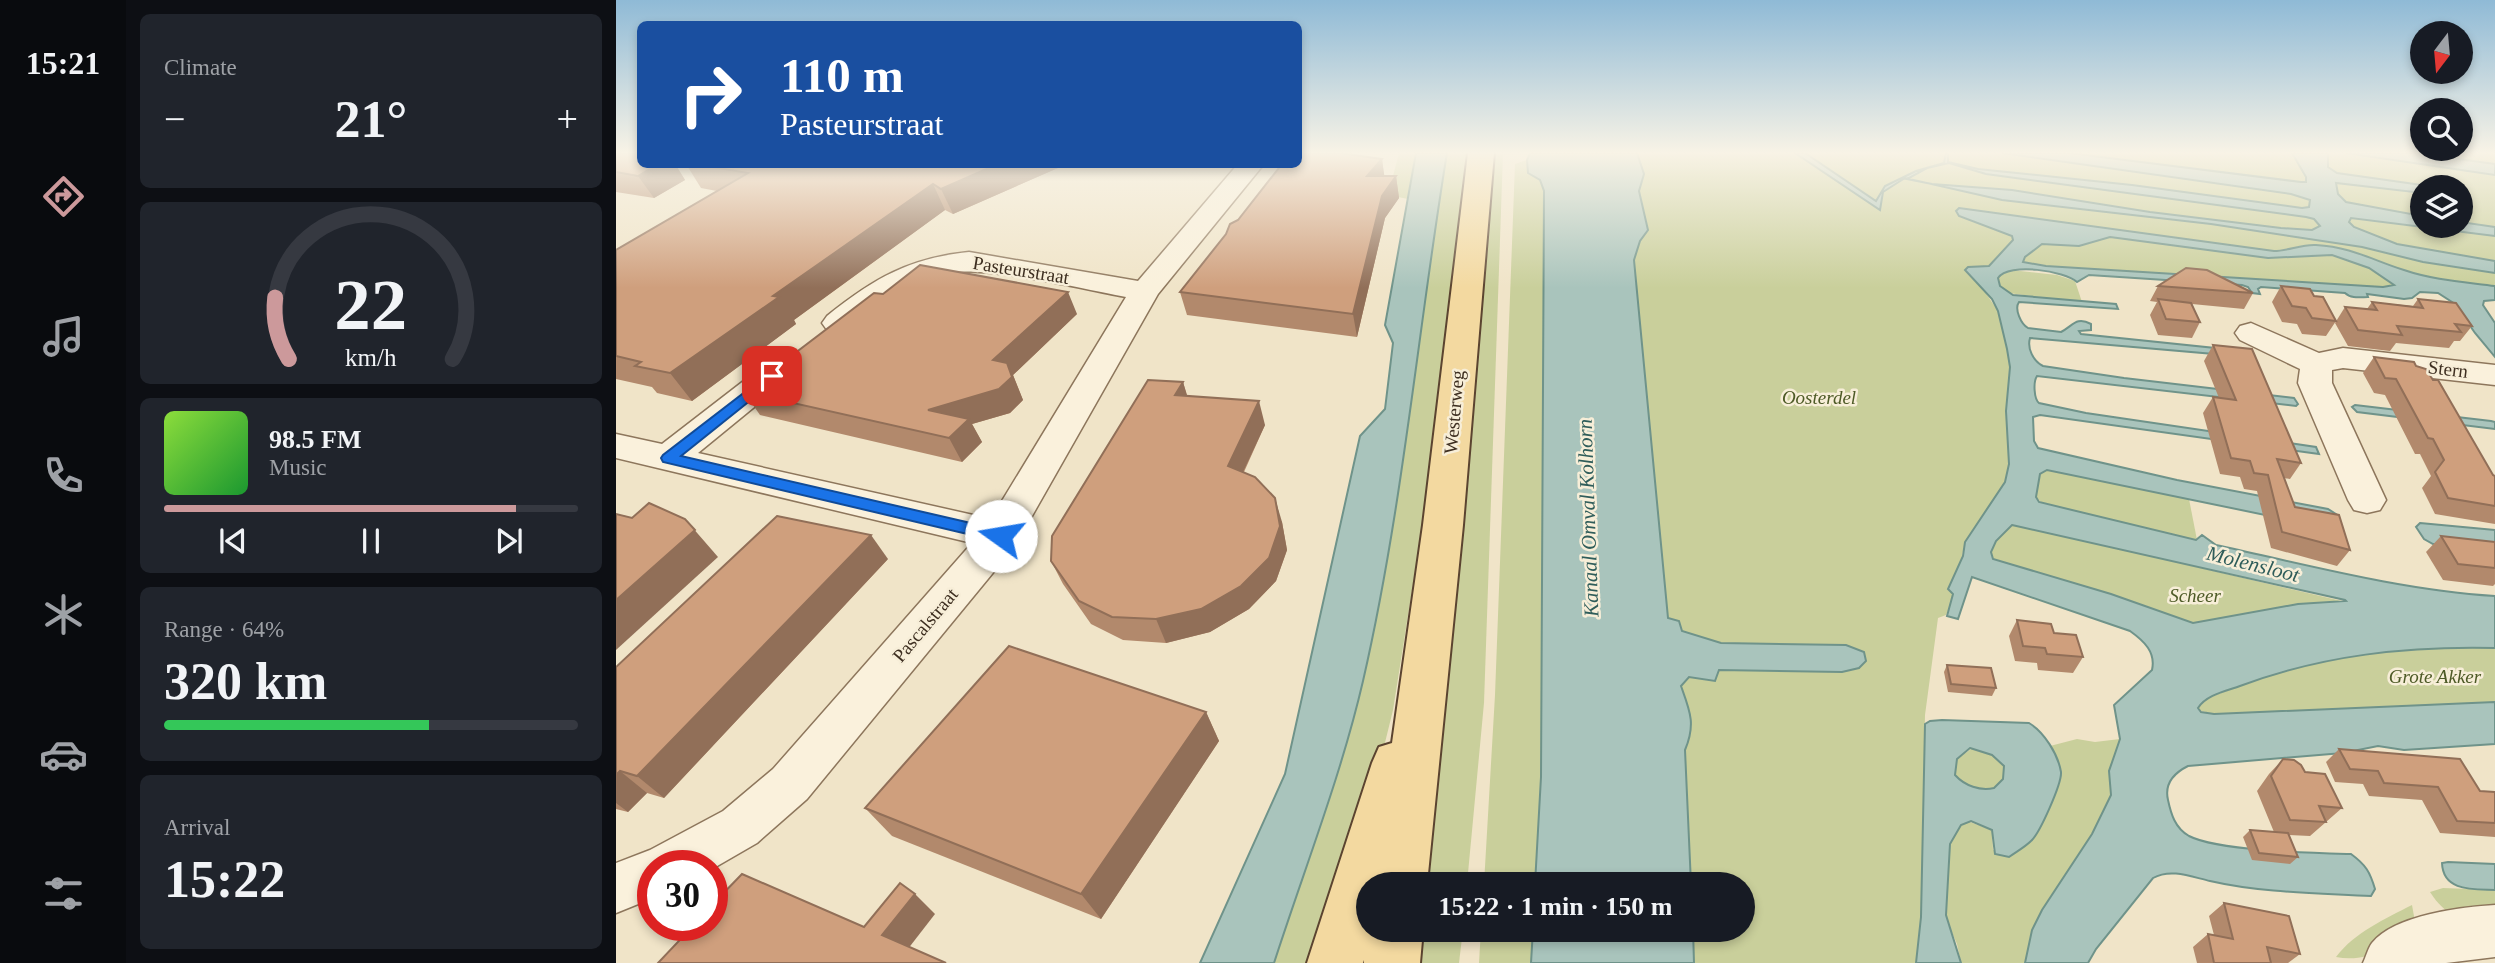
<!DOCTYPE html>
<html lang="en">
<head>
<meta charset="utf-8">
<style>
  :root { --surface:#171b24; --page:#20242c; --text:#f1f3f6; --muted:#9ea1a6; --line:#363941; --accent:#cc999b }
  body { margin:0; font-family:Georgia,serif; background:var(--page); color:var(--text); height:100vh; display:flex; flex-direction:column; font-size:26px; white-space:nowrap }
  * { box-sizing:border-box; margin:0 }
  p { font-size:23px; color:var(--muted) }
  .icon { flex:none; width:38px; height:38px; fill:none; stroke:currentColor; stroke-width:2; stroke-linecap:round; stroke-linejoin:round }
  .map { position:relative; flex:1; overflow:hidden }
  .drawer { display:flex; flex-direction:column; gap:14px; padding:14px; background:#0d0f14; width:490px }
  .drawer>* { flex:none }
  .guide { position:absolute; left:21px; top:21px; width:665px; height:147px; border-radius:10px; box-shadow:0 4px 10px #0003; background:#1a4fa0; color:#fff; overflow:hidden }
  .needle { width:46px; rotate:196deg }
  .tools { position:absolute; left:1794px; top:21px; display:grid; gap:14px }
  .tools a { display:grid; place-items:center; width:63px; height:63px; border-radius:50%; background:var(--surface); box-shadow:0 4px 10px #0003; font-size:35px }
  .speed { position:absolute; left:21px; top:850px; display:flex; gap:14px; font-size:35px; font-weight:700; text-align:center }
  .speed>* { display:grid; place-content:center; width:91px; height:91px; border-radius:50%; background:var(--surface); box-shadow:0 4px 10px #0003; line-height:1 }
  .speed .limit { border:10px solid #d22; background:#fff; color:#111 }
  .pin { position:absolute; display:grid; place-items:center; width:60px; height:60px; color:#fff; margin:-30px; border-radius:14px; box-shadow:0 4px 10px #0006 }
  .me { position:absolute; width:77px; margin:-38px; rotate:283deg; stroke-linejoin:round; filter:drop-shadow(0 0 5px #0008) }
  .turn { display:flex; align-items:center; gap:24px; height:147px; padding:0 28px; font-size:32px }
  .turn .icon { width:91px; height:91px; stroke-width:2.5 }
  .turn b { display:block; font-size:49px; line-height:60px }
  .big { font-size:52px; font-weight:600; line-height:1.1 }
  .drawer .tile { flex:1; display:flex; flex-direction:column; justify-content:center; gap:10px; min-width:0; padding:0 24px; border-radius:10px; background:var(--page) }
  .drawer .dial { align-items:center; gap:0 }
  .dial svg { height:182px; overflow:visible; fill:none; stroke:var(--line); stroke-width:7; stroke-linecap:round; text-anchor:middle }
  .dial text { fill:var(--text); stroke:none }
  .song { display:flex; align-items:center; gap:21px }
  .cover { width:84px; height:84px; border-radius:10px; background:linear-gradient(135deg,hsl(90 70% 55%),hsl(130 70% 35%)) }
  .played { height:7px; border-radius:4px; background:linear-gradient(90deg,var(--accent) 85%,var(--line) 85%) }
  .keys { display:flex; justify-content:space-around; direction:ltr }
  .heat { display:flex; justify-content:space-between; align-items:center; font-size:38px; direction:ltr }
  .charge { height:10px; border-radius:5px; background:linear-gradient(90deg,#34c759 64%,var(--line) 0) }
  .trip { position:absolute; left:740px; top:872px; width:399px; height:70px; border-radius:35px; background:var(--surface); box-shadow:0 4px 10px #0003; font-weight:600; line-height:70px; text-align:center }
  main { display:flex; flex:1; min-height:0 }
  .dock { display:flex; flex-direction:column; width:126px; justify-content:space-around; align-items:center; background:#090b0e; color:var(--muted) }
  .dock .icon { width:49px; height:49px }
  .dock .current { color:var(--accent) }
  .dock b { font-size:32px; color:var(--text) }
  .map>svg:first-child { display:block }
</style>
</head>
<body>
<main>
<nav class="dock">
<b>15:21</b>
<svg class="icon current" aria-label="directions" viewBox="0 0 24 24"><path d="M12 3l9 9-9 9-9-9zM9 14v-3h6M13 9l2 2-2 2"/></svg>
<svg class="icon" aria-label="music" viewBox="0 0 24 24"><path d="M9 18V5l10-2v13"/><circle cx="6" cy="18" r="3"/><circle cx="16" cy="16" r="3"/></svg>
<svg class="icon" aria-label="phone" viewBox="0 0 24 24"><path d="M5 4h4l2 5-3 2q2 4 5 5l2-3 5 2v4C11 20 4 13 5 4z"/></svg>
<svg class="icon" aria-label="climate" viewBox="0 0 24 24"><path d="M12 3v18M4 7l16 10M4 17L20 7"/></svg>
<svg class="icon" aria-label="car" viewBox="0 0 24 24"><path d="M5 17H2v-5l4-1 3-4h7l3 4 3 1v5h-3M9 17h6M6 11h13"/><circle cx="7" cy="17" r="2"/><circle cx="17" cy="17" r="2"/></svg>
<svg class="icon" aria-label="filters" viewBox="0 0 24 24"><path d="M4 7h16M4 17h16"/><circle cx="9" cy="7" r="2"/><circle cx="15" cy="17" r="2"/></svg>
</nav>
<section class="drawer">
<div class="tile"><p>Climate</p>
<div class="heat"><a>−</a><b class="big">21°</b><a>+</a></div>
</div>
<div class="tile dial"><svg viewBox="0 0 100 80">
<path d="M14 69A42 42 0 1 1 86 69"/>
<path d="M14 69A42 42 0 0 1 8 42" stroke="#cc999b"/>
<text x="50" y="56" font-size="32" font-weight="700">22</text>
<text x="50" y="72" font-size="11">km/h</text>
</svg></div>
<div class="tile">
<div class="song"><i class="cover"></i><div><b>98.5 FM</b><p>Music</p></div></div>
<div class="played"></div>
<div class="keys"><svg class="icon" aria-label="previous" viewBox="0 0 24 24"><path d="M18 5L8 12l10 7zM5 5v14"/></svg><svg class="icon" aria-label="pause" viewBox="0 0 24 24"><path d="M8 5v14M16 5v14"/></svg><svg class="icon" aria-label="next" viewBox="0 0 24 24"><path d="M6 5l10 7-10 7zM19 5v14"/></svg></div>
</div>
<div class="tile"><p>Range · 64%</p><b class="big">320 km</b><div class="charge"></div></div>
<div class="tile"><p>Arrival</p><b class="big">15:22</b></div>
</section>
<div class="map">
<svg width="1879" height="963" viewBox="0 0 1879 963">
  <rect width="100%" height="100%" fill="#f0e4c8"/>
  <!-- green -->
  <g fill="#c9cf9b" fill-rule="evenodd">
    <path d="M783,153H800L792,199L772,195Z"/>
    <path d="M831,153H851L809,508L777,710L764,763L700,963H658L720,775Z"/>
    <path d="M874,153H887L868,703L851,884H804Z"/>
    <path d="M1015,153H1879V289L1794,274L1730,252H1657L1341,214L1396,236L1397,240L1373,266L1352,267L1382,311L1391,349L1394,367L1390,411L1393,464L1389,482L1349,542L1336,601L1330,615L1322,618L1309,715L1305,917L1300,963H1054L1052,929H1127V884H1050L1015,212ZM1806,187H1844V226H1806Z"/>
    <path d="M911,160L912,173L924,180L928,191L925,777L919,884H868L879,695L899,164Z"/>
    <path d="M1494,237L1652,258L1716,255L1753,268L1778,285L1767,287L1430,266L1407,262L1409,257L1426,244L1463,246Z"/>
    <path d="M1395,270L1441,275L1459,281L1466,302L1392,293L1384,286L1382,278L1387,272Z"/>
    <path d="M1431,470L1573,499L1581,540L1427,504L1420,497L1425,472Z"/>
    <path d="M1402,525L1730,602L1682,604L1577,623L1495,594L1377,559L1375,552C1380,540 1388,525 1402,525Z"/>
    <path d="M1813,647L1879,648V702L1598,714L1582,710L1585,703L1597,696L1665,670L1745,655Z"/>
    <path d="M1461,739L1479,742L1504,739L1493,771L1495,794L1476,834L1426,910L1416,930L1409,963H1345L1341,944L1331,921V885L1334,844L1345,825L1351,821L1376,830L1377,850L1401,852L1416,841L1440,791L1445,773L1434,746Z"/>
    <path d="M1358,747L1377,755L1388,766L1387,779L1378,788C1363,791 1349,786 1339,775L1341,759Z"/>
    <path d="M1827,888L1879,890V920C1849,921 1832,920 1814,892Z"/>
    <path d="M1796,905L1801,933C1776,948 1749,963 1720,957C1739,932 1769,919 1796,905Z"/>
    <path d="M799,929H847L843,963H796Z"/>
    <path d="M865,929H917L915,963H863Z"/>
  </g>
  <!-- water -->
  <g fill="#a9c4bc" stroke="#6f938a" stroke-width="2" fill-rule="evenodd">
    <path d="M800,153H831C802,329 787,507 747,681C725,776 688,870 658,963H584L669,774L744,436L769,409L777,343L769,325Z"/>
    <path d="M914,153H1021L1028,174L1023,191L1032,230L1024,241L1018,260L1052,618L1063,621L1066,631L1105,643L1230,645L1248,652L1250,661L1243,668L1226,672L1103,670L1099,681L1073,677L1065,686C1074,711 1080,724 1069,750L1075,884H919L925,777L928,191L924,180L912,173L911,160Z"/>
    <path d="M1179,153H1189L1260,201L1269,186L1300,171L1328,163L1330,153H1332V162L1362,169L1516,185L1686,208L1693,207L1694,200L1675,194L1386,153H1453L1685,182H1690V177L1676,153H1712V167L1721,173L1820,187H1806V193L1720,183L1722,194L1730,202L1806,216V226H1844L1845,222L1879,227V236L1735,218L1733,222L1738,227L1781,244L1879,261V273L1807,262L1746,247L1595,224L1386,200L1289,178L1267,192L1264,210ZM1333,163L1370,174L1690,217L1698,219L1704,226L1696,230L1665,228L1534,212L1396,190L1316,184L1291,179L1311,168Z"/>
    <path d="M1730,153H1799L1879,164V175Z"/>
    <path d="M1343,208L1658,251C1672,251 1686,244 1700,245C1736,247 1756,260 1788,270C1817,280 1849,282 1879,286V300L1868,301L1867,305L1879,323V357L1859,333L1839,304L1822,293L1804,292L1796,298L1788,299L1751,294L1752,297C1745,297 1735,299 1729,293L1645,287L1642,289L1644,294L1636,293L1632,287L1626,285L1473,275L1461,282C1449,271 1393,262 1382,278L1384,286L1397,295L1500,304L1502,309L1403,302C1398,309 1405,324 1412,328L1445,332C1457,326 1460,316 1475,324V330L1463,331L1465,334L1628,351L1633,357L1414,338C1411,348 1417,361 1427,366L1508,378L1678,398L1682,404L1680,406L1421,376C1417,382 1418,399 1423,403L1470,413L1700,447L1703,454L1424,415L1417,417L1418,441L1422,448L1561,480L1712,509L1723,516L1722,530L1431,470L1424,474L1420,497L1423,502L1580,540L1586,535L1600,545C1692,565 1785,590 1879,596V648C1791,646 1707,655 1624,686C1610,691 1590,695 1582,708L1585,712L1598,714L1879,702V744L1788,750L1762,746L1727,753L1572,766C1558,773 1548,783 1552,800C1555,814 1559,828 1573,836C1602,851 1698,853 1735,854C1750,865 1754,872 1759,889L1755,896C1702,893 1646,893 1594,881C1576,877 1555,868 1537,878L1480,949L1472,963H1409L1416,930L1426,910L1476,834L1495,795L1493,771L1504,739L1498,705L1536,670C1540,652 1528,641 1514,631L1356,577L1342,619L1331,616L1337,594L1332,589L1347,556L1349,542L1389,482L1393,464L1390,411L1394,367L1391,349L1382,311L1376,299L1349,270L1352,267L1373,266L1397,240L1396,236L1343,216L1340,211ZM1494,237L1652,258L1716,255L1753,268L1778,285L1767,287L1430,266L1407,262L1409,257L1426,244L1463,246ZM1396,525L1729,600L1730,601L1682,604L1577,623L1495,594L1377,559L1375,552L1380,541Z"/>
    <path d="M1739,405L1875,421L1879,422V429L1741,412L1736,407Z"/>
    <path d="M1804,523L1879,530V551L1817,544L1808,539L1800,527Z"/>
    <path d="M1326,720L1413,723C1428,732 1442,754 1445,772C1446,783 1424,833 1415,841C1409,847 1400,852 1393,857L1379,854L1376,830L1355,821L1345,825L1334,844L1330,915L1345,963H1300L1305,917L1309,724L1314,721ZM1354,748L1376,755L1388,766L1387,779L1378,788C1364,791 1349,786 1339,775L1341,759Z"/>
    <path d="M1832,862L1879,864V890C1858,889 1827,892 1826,863Z"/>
    <path d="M917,929H1077L1078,963H915Z"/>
  </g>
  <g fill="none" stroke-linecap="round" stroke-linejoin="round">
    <defs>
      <g id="minor">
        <path d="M622,164H648L542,294L399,546L191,799L141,843L96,869V866H37V898L0,913V863L34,850L107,811L157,769L356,543L0,458V434L46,444L156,359L168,356L180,359L184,366L180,373L82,453L375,519L510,297C464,289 361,262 319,275C286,285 259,308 233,330L222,332L211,330L206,323L211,316C257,279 293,258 353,252L522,281Z"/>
        <path d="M1635,323L1703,353L1727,348L1879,365V385L1727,368L1716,370V383L1770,500L1764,510L1751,513L1738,510L1732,500L1682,383L1684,369L1624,340L1619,333L1624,326Z"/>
        <path d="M1879,905V957L1830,963H1747C1750,957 1752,948 1756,943C1778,915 1846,907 1879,905Z"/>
      </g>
      <path id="major" d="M852,153H878L847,525L811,884H752V929H807L804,963H748V960L747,963H691L756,763L763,747L776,743L807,525Z"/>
    </defs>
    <!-- minor casing -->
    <use href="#minor" stroke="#8d765c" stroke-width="3"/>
    <!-- major casing -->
    <use href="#major" stroke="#5b4430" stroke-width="4"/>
    <!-- minor -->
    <use href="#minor" fill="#faf1dc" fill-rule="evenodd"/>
    <!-- major -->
    <use href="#major" fill="#f3d9a0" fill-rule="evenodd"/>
  </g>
  <!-- wall -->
  <g fill="#b2896c">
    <path d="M0,153L24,164H59L69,180L38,198L0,192Z"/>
    <path d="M766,159L768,176H780L783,198L769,218L741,337L571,315L564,292Z"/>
    <path d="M70,164H451L337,214L329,210L178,320L180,324L76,401L41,393L36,387L0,379V250L101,191L85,188Z"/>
    <path d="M1542,286L1637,293L1628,309L1576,304L1584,322L1576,338L1542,335L1534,315L1541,302L1534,301Z"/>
    <path d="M1665,286L1698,296L1720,321L1710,336L1686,334L1681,324L1666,322L1656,302Z"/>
    <path d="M267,294L461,314L397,375L407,400L394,413L356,424L366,442L346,462L144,415L128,392Z"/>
    <path d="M1802,299L1856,326L1844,341H1838L1833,348L1780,343L1774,351L1732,346L1719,323L1729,307L1751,309L1756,302L1797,306Z"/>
    <path d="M1597,345L1685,463L1674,479L1668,478L1679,507L1734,550L1721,566L1655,548L1641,491L1628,489L1624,477L1604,474L1587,413L1597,397L1603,398L1588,361Z"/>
    <path d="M1758,357L1800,366L1877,475L1879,476V524L1819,514L1806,488L1815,476L1804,454H1799L1769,395L1758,393L1747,373Z"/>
    <path d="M567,382L571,396L649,425L628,472L666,522L671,550L660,581L633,609L594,632L550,643L507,640L475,624L447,584L435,561Z"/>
    <path d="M1825,536L1879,542V584L1877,586L1827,580L1810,552Z"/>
    <path d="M272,559L48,798L31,793L12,812L0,809V667Z"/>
    <path d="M1401,620L1438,633L1467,657L1457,673L1422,670L1421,663L1399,661L1393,636Z"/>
    <path d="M1331,665L1380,688L1376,696L1332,692L1328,672Z"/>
    <path d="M590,712L603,741L485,919L276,836L249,808Z"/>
    <path d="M1723,749L1864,791L1879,792V837L1824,833L1806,800L1753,796L1747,784L1719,782L1710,762Z"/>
    <path d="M1667,759L1689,772L1726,808L1694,836L1673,835L1682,857L1674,864L1636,860L1627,837L1634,830L1658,832L1641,791L1653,774Z"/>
    <path d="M1608,903L1684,954L1672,963H1581L1577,947L1592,934L1598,935L1593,916Z"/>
  </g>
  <!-- shaded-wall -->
  <g fill="#916f58">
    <path d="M766,159L769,181L751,176Z"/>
    <path d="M42,164H59L69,180L38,198L22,176Z"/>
    <path d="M382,164H451L337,214L325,189Z"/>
    <path d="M780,176L783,198L769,218L741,337L737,314L766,196Z"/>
    <path d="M317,184L329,210L178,320L180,324L76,401L54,373L157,296Z"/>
    <path d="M452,292L461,314L397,375L407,400L394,413L356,424L366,442L346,462L333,438L312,410L377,360Z"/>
    <path d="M567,382L574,405L559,395Z"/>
    <path d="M643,401L649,425L619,489L612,466Z"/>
    <path d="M659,498L666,522L671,550L660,581L633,609L594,632L550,643L540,619Z"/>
    <path d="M69,519L102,557L0,650V600Z"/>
    <path d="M255,535L272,559L48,798L21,776Z"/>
    <path d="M590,712L603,741L485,919L465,894Z"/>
    <path d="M4,771L31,793L12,812L0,803V775Z"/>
    <path d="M299,894L319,914L288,954L266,935Z"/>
  </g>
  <!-- building -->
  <g fill="#cf9f7d" stroke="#916f58" stroke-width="2">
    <path d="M0,153H24V164H42L22,176L0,172Z"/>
    <path d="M682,153H724L766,159L751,176H780L766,196L737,314L564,292L610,234L614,224L622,220L666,164H682Z"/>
    <path d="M79,164H382L325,189L317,184L157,296L163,297L54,373L19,366L25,362L0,356V250L132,173Z"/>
    <path d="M304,265L452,292L377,360L391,363L396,377L383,389L312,410L353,419L333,438L128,392L258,293L267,294Z"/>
    <path d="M1570,268L1591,270L1637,293L1542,286Z"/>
    <path d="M1665,286L1694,289L1698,296L1707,297L1720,321L1696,318L1690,308L1676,306Z"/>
    <path d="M1542,299L1575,303L1584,322L1550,319Z"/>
    <path d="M1802,299L1840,303L1856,326L1839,324L1845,332L1781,326L1786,335L1742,330L1729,307L1761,310L1756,302L1807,308Z"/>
    <path d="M1597,345L1636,349L1685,463L1661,459L1679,507L1723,515L1734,550L1666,532L1652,475L1638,473L1634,461L1615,458L1597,397L1620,400Z"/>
    <path d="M1758,357L1798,362L1800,366L1810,369L1817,380H1822L1877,475L1879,476V506L1832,498L1819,472L1828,460L1817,439L1812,438L1780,379L1769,378Z"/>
    <path d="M532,380L567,382L559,395L643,401L612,466L639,477L659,498L664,526L653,558L625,586L585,609L540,619L496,617L463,601L435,561L436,536Z"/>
    <path d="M33,503L69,519L79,530L0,600V514L16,518Z"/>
    <path d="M161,516L255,535L21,776L4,771L0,775V667Z"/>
    <path d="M1825,536L1879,542V568L1842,564Z"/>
    <path d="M1401,620L1435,624L1438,633L1460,635L1467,657L1431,654L1429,648L1407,646Z"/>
    <path d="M393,646L590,712L465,894L249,808Z"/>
    <path d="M1331,665L1375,668L1380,688L1335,684Z"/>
    <path d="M1723,749L1844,759L1864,791L1879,792V823L1841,821L1822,787L1768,783L1762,771L1734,769Z"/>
    <path d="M1667,759L1678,760L1685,765L1689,772L1709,774L1726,808L1703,806L1710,822L1674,820L1655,776Z"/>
    <path d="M1634,830L1672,833L1682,857L1643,853Z"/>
    <path d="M126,874L248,927L284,883L299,894L266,935L330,963H42L77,926H96V905Z"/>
    <path d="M1608,903L1673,916L1684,954L1651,947L1655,963H1598L1592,934L1617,939Z"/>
  </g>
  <!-- sky -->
  <linearGradient id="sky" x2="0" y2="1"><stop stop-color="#8fbad6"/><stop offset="0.53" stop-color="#f8f3e6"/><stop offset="1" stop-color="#f8f3e6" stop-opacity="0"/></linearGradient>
  <rect width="1879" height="288" fill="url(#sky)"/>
  <!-- route -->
  <path fill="#1a73e8" stroke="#114b97" stroke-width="2" d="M156,371L163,376L161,379L65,456L385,530L391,532L393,536L391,540L385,542L47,462L45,458L47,455Z"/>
  <g text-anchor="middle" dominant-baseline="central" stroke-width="5" stroke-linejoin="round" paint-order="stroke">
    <!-- street labels -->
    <g font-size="19" fill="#3d2e20" stroke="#f7eed8">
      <text transform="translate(405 270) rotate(9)">Pasteurstraat</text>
      <text transform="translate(1832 369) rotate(7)">Stern</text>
      <text transform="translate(838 412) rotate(-85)">Westerweg</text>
      <text transform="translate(309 625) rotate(-50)">Pascalstraat</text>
    </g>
    <!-- park labels -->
    <g font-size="19" font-style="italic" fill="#4d5a26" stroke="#f7eed8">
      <text x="1203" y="397">Oosterdel</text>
      <text x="1579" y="595">Scheer</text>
      <text x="1819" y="676">Grote Akker</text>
    </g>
    <!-- water labels -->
    <g font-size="21" font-style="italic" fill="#2f5d5a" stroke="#f7eed8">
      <text transform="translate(972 518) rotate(-92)">Kanaal Omval Kolhorn</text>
      <text transform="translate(1637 564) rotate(14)">Molensloot</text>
    </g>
  </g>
</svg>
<div class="tools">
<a><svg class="needle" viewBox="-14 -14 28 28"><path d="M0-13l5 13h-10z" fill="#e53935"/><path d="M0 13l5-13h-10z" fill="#9ea1a6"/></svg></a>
<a><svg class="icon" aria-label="search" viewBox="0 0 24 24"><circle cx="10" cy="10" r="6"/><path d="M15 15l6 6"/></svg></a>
<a><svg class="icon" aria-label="layers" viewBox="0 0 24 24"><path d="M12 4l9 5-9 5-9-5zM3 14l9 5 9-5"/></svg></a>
</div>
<div class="speed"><div class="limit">30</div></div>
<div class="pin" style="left:156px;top:376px;background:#d93025"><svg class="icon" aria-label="arrive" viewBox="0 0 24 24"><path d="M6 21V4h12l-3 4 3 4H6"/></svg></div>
<svg class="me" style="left:385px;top:536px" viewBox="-20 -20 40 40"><circle r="19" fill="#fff"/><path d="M0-13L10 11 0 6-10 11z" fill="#1a73e8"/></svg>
<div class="trip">15:22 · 1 min · 150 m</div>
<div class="guide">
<div class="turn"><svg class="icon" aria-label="right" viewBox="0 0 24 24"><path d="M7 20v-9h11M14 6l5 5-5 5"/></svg><div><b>110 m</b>Pasteurstraat</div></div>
</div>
</div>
</main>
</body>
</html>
